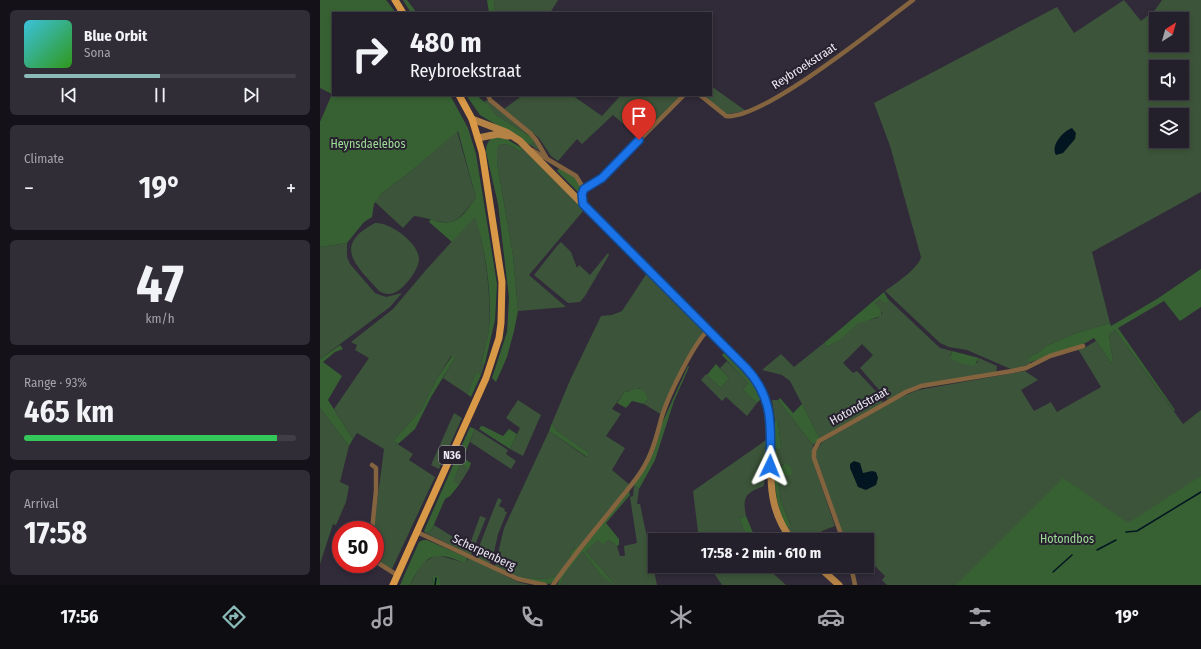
<!DOCTYPE html>
<html lang="en">
<head>
<meta charset="utf-8">
<style>
  :root { --surface:#24202b; --page:#302d37; --text:#f1f3f6; --muted:#a3a3a9; --line:#413e47; --accent:#8bbbb9 }
  body { margin:0; font-family:"Fira Sans Condensed",sans-serif; background:var(--page); color:var(--text); height:100vh; display:flex; flex-direction:column; font-size:15px; white-space:nowrap }
  * { box-sizing:border-box; margin:0 }
  p { font-size:13px; color:var(--muted) }
  .icon { flex:none; width:22px; height:22px; fill:none; stroke:currentColor; stroke-width:2; stroke-linecap:round; stroke-linejoin:round }
  .map { position:relative; flex:1; overflow:hidden }
  .drawer { display:flex; flex-direction:column; gap:10px; padding:10px; background:#141218; width:320px }
  .drawer>* { flex:none }
  .banner { position:absolute; left:12px; top:12px; width:380px; height:84px; border-radius:0px; box-shadow:0 2px 6px #0003,0 0 0 1px var(--line); background:#24202b; color:var(--text); overflow:hidden }
  .needle { width:26px; rotate:37deg }
  .fabs { position:absolute; left:829px; top:12px; display:grid; gap:8px }
  .fabs a { display:grid; place-items:center; width:40px; height:40px; border-radius:0px; background:var(--surface); box-shadow:0 2px 6px #0003,0 0 0 1px var(--line); font-size:20px }
  .speed { position:absolute; left:12px; top:521px; display:flex; gap:8px; font-size:20px; font-weight:700; text-align:center }
  .speed>* { display:grid; place-content:center; width:52px; height:52px; border-radius:50%; background:var(--surface); box-shadow:0 2px 6px #0003,0 0 0 1px var(--line); line-height:1 }
  .speed .limit { border:6px solid #d22; background:#fff; color:#111 }
  .pin { position:absolute; display:grid; place-items:center; width:34px; height:34px; color:#fff; margin:-41px -17px; border-radius:50% 50% 50% 0; rotate:-45deg; box-shadow:0 0 4px #0007 }
  .pin .icon { rotate:45deg }
  .me { position:absolute; width:44px; margin:-22px; rotate:2deg; stroke-linejoin:round; filter:drop-shadow(0 0 3px #0008) }
  .turn { display:flex; align-items:center; gap:14px; height:84px; padding:0 12px; font-size:18px }
  .turn .icon { width:52px; height:52px; stroke-width:2.5 }
  .turn b { display:block; font-size:28px; line-height:34px }
  .big { font-size:30px; font-weight:700; line-height:1.1 }
  .drawer .tile { flex:1; display:flex; flex-direction:column; justify-content:center; gap:6px; min-width:0; padding:0 14px; border-radius:6px; background:var(--page) }
  .drawer .dial { align-items:center; gap:0 }
  .dial b { font-size:52px; line-height:1 }
  .song { display:flex; align-items:center; gap:12px }
  .cover { width:48px; height:48px; border-radius:6px; background:linear-gradient(135deg,hsl(190 70% 55%),hsl(110 70% 35%)) }
  .played { height:4px; border-radius:2px; background:linear-gradient(90deg,var(--accent) 50%,var(--line) 50%) }
  .keys { display:flex; justify-content:space-around; direction:ltr }
  .heat { display:flex; justify-content:space-between; align-items:center; font-size:22px; direction:ltr }
  .charge { height:6px; border-radius:3px; background:linear-gradient(90deg,#34c759 93%,var(--line) 0) }
  .trip { position:absolute; left:328px; top:533px; width:226px; height:40px; border-radius:0px; background:var(--surface); box-shadow:0 2px 6px #0003,0 0 0 1px var(--line); font-weight:700; line-height:40px; text-align:center }
  .menu { display:flex; height:64px; justify-content:space-around; align-items:center; background:#0e0d11; color:var(--muted) }
  .menu .icon { width:28px; height:28px }
  .menu .current { color:var(--accent) }
  .menu b { font-size:18px; color:var(--text) }
  main { display:flex; flex:1; min-height:0 }
  .map>svg:first-child { display:block }
</style>
</head>
<body>
<main>
<section class="drawer">
<div class="tile">
<div class="song"><i class="cover"></i><div><b>Blue Orbit</b><p>Sona</p></div></div>
<div class="played"></div>
<div class="keys"><svg class="icon" aria-label="previous" viewBox="0 0 24 24"><path d="M18 5L8 12l10 7zM5 5v14"/></svg><svg class="icon" aria-label="pause" viewBox="0 0 24 24"><path d="M8 5v14M16 5v14"/></svg><svg class="icon" aria-label="next" viewBox="0 0 24 24"><path d="M6 5l10 7-10 7zM19 5v14"/></svg></div>
</div>
<div class="tile"><p>Climate</p>
<div class="heat"><a>−</a><b class="big">19°</b><a>+</a></div>
</div>
<div class="tile dial"><b>47</b><p>km/h</p></div>
<div class="tile"><p>Range · 93%</p><b class="big">465 km</b><div class="charge"></div></div>
<div class="tile"><p>Arrival</p><b class="big">17:58</b></div>
</section>
<div class="map">
<svg width="881" height="585" viewBox="0 0 881 585">
  <rect width="100%" height="100%" fill="#302a39"/>
  <!-- green -->
  <g fill="#3c5439" fill-rule="evenodd">
    <path d="M174,0H238L230,13H175Z"/>
    <path d="M804,0L821,21L835,10L842,0H881V192L772,252L790,323L756,333L724,347L721,351L709,357L710,364L693,370L647,350L629,347L620,343L565,291C575,284 599,268 601,257L570,146L554,103L737,7L754,33ZM836,19H862V45H836ZM836,67H862V93H836ZM836,115H862V141H836Z"/>
    <path d="M391,86L426,111L408,114L405,113L383,95H391Z"/>
    <path d="M203,95H252L282,116L301,95H362L320,138L293,115L262,144L257,139L238,161L231,156L219,138L184,109Z"/>
    <path d="M167,100L213,138L220,151L210,145L213,143V138L176,115L164,102Z"/>
    <path d="M137,131L156,198C128,233 133,222 94,216L83,228L55,202L61,194L90,172Z"/>
    <path d="M182,144L189,145L201,152L202,148L264,210L209,275L246,307L198,311L193,255L177,163V148Z"/>
    <path d="M155,216C166,252 171,292 169,329C168,340 164,352 161,362L165,363L161,375L157,373L147,394L123,378L135,358L131,356L117,378L101,410L73,441L93,454L89,460L115,477L72,569L57,560L55,556L54,526L64,449L37,433L33,439L14,409L49,358L35,350L37,345L31,342L73,309L106,270Z"/>
    <path d="M55,223C70,222 99,243 99,259C99,270 83,290 74,293C69,295 64,294 59,291C37,266 11,246 55,223Z"/>
    <path d="M241,242L251,252L257,268L259,265L270,275L288,253L289,255L265,296L260,302L248,303L214,275L237,246Z"/>
    <path d="M27,243V257L30,264L55,293L66,297L82,293L70,307L0,359V247Z"/>
    <path d="M327,273L384,331L366,362L342,415L324,404L328,399L319,388H315L308,392L305,391L292,409L301,414L286,436L305,448L292,470L310,485L260,548L255,547L250,552L251,558L238,577L236,576L226,579L210,578L209,581L202,580L175,566L184,528L229,431L266,457L269,453L236,430L232,423L251,378L281,316L292,315L302,311Z"/>
    <path d="M560,299L568,301V299L620,348L632,351L630,356L657,363L659,358L677,366L676,373L619,382L568,400L540,368L553,355L542,344L523,363L533,373L537,371L562,398V404L500,439L470,381L462,375L442,370L461,354L474,367L504,343L508,347C521,341 529,326 543,321C550,318 558,321 562,313L555,303Z"/>
    <path d="M795,330L863,424L881,410V585H567L562,580L565,576L547,558V540H525L496,458L495,453L502,442L579,398L598,390L705,371L718,380L701,390L714,411L731,402L737,412L781,387L758,349L764,348L776,341L791,363L793,361L789,335Z"/>
    <path d="M405,352C413,361 423,369 431,379C455,409 447,451 444,486C426,493 422,496 426,516L419,518L428,540H379L373,491L446,440C445,424 445,407 438,393C433,384 405,356 405,352Z"/>
    <path d="M407,361L428,383L423,390L437,403L427,416L406,397L402,401L381,380L386,374L401,388L409,378L400,368Z"/>
    <path d="M198,400L221,415L203,456L190,449L200,428L186,418Z"/>
    <path d="M452,400H458L493,445V459L497,473L515,526L502,531L494,540H477L466,526L471,525L461,501L457,474L469,476L463,464L457,471H454L455,448L459,450L461,447L458,421H455Z"/>
    <path d="M0,408L29,446L20,482L29,486L26,502L16,525L13,524L0,564Z"/>
    <path d="M134,413L142,418L119,469L111,465Z"/>
    <path d="M155,429L188,450L186,454L196,461L191,469L150,442Z"/>
    <path d="M140,464L149,469L139,485L132,482Z"/>
    <path d="M314,485L319,489L317,504H320L337,585H240L245,574L263,552L280,574L293,582L266,551L278,539L286,542L289,540L297,546L300,556H305L304,546L317,543L310,497L313,496Z"/>
    <path d="M178,498L182,500L179,506L185,509L184,511L187,512L178,534L172,561L168,564L155,557Z"/>
    <path d="M160,516L166,518L151,555L105,533L104,531L107,533L112,529L114,525L149,547Z"/>
    <path d="M117,555L142,562L148,560V557L198,582L210,585H120V580L113,577L112,585H90L102,563Z"/>
    <path d="M389,566H439L441,572L447,568L466,585H402Z"/>
  </g>
  <!-- forest -->
  <g fill="#376133">
    <path d="M0,0H66L76,13H13V95H130L148,128L156,154L177,284L175,320L165,363H161C164,352 167,341 169,330C172,293 166,252 155,217L132,242L109,222L111,219C136,229 142,216 156,198L138,131L90,172L61,194L54,204L52,217L44,222L27,243L0,247V122L12,94L0,88Z"/>
    <path d="M83,0H87L97,13H91Z"/>
    <path d="M167,0H174L175,13H169Z"/>
    <path d="M146,95H156L168,105L176,115L213,138V143L210,145L160,115Z"/>
    <path d="M175,137H183L202,148L201,152L189,145L182,144L177,148V163L193,255L198,311L194,331L187,357L176,382L172,378L187,332L189,298L178,204L166,152C166,145 168,139 175,137Z"/>
    <path d="M240,167L256,178L262,188L260,194L237,171Z"/>
    <path d="M881,269V307L860,321L844,301L798,328L855,410L854,411L795,330L789,335L793,361L791,363L774,338L762,345L708,363L709,357L721,351L724,347L756,333L790,323L791,326L837,299Z"/>
    <path d="M564,292L569,301L565,303L560,299L555,303L561,310V316L537,324L522,338L508,347L504,343Z"/>
    <path d="M20,345L23,349L15,352L3,362L22,376L8,400L33,439L29,446L0,408V359Z"/>
    <path d="M632,351L659,358L654,366L640,363L630,358Z"/>
    <path d="M404,353L433,385L441,399L437,403L423,390L428,383L402,355Z"/>
    <path d="M132,356L135,358L111,397L95,429L78,444L73,441L101,410L117,378Z"/>
    <path d="M396,364L409,378L401,388L387,375Z"/>
    <path d="M368,366L369,367L354,401L335,460L319,489L314,485Z"/>
    <path d="M157,372L161,375L151,397L147,394Z"/>
    <path d="M315,388C322,388 325,392 328,399L324,404L312,401L306,408L297,403L305,391L308,392Z"/>
    <path d="M460,398L473,413L482,404L500,439L493,445L458,400Z"/>
    <path d="M455,421H458L461,447L459,450L455,448Z"/>
    <path d="M232,423L236,430L269,453L267,457L229,431Z"/>
    <path d="M161,426H163L183,436L189,429L197,434L190,449L159,429Z"/>
    <path d="M150,427L155,429L143,458L151,463L149,469L140,464L133,481L139,485L130,496L125,499L112,529L107,533L104,531Z"/>
    <path d="M465,463L471,467L472,474L469,476L457,474L461,501L471,526H466C457,508 455,491 454,471H457Z"/>
    <path d="M881,476V585H636L743,478L808,523Z"/>
    <path d="M309,490L310,495L286,523L299,539V545L297,546L289,540L283,544L278,540L266,551L293,582L291,583L280,574L263,552L245,574L240,585H237L251,558L250,552L257,546L262,549Z"/>
    <path d="M426,516L436,540H428L419,518Z"/>
    <path d="M103,540H107L148,558L145,562H142C112,549 104,557 90,585H80L99,542Z"/>
    <path d="M117,575L120,580V585H112L113,577Z"/>
    <path d="M236,576L238,577L230,584L209,581L210,578L226,579Z"/>
  </g>
  <!-- water -->
  <g fill="#021621">
    <path d="M752,128L756,133L755,139L743,153L736,155C730,146 743,131 752,128Z"/>
    <path d="M534,461L540,463L543,473L552,471L556,472L558,478L556,485L546,490L538,487L530,468V464Z"/>
  </g>
  <g fill="none" stroke-linecap="round" stroke-linejoin="round">
    <!-- stream -->
    <g stroke="#021621" stroke-width="1.5">
      <path d="M806,532L817,531L881,492"/>
      <path d="M777,550L796,540"/>
      <path d="M733,572L752,555"/>
      <path d="M115,585L116,578"/>
    </g>
    <!-- street -->
    <g stroke="#84643f" stroke-width="4.5">
      <path d="M168,95L170,100L210,133L216,140L226,157"/>
      <path d="M380,95L406,116C442,121 561,24 593,0"/>
      <path d="M212,150L256,176L264,189"/>
      <path d="M263,204L262,194L264,189L282,178L364,95"/>
      <path d="M52,530L56,491V468L52,465"/>
      <path d="M97,532L198,579L225,585"/>
      <path d="M523,540L494,458V451L499,441L586,392L601,386L692,371L706,368L730,356L763,346"/>
      <path d="M55,561L77,575"/>
      <path d="M531,566L535,585"/>
      <path d="M233,585C253,555 278,527 300,499C308,489 316,480 322,470C333,453 337,434 342,416C349,394 373,345 388,330"/>
    </g>
    <!-- secondary -->
    <g stroke="#b48245" stroke-width="7">
      <path d="M152,119L186,132L200,141L435,378C471,428 429,486 472,540"/>
      <path d="M158,138L178,134L188,136"/>
      <path d="M498,566L519,585"/>
    </g>
    <!-- primary -->
    <g stroke="#da9947" stroke-width="7">
      <path d="M75,0L83,13"/>
      <path d="M73,585L166,378L179,338L181,323L182,282L162,152L152,119L139,95"/>
    </g>
  </g>
  <g fill="none" stroke-linecap="round" stroke-linejoin="round">
    <defs>
      <path id="route" d="M319,140L282,178L264,189L262,194L263,204L426,368C454,398 451,427 450,466"/>
    </defs>
    <!-- route casing -->
    <use href="#route" stroke="#114b97" stroke-width="10"/>
    <!-- route -->
    <use href="#route" stroke="#1a73e8" stroke-width="7"/>
  </g>
  <g text-anchor="middle" dominant-baseline="central" stroke-width="4" stroke-linejoin="round" paint-order="stroke">
    <!-- shield labels -->
    <rect fill="#26202f" stroke="#b1adb9" stroke-width="1" x="119" y="446" width="26" height="18" rx="3"/>
    <g font-size="11" font-weight="bold" fill="#edeaf4">
      <text x="132" y="455">N36</text>
    </g>
    <!-- street labels -->
    <g font-size="12" fill="#edeaf4" stroke="#26202f">
      <text transform="translate(484 66) rotate(-33)">Reybroekstraat</text>
      <text transform="translate(539 406) rotate(-29)">Hotondstraat</text>
      <text transform="translate(164 552) rotate(25)">Scherpenberg</text>
    </g>
    <!-- park labels -->
    <g font-size="12" fill="#9ddc95" stroke="#26202f">
      <text x="48" y="144">Heynsdaelebos</text>
      <text x="747" y="539">Hotondbos</text>
    </g>
  </g>
</svg>
<div class="fabs">
<a><svg class="needle" viewBox="-14 -14 28 28"><path d="M0-13l5 13h-10z" fill="#e53935"/><path d="M0 13l5-13h-10z" fill="#a3a3a9"/></svg></a>
<a><svg class="icon" aria-label="sound" viewBox="0 0 24 24"><path d="M4 9h4l5-4v14l-5-4H4zM17 9q2 3 0 6"/></svg></a>
<a><svg class="icon" aria-label="layers" viewBox="0 0 24 24"><path d="M12 4l9 5-9 5-9-5zM3 14l9 5 9-5"/></svg></a>
</div>
<div class="speed"><div class="limit">50</div></div>
<div class="pin" style="left:319px;top:140px;background:#d93025"><svg class="icon" aria-label="arrive" viewBox="0 0 24 24"><path d="M6 21V4h12l-3 4 3 4H6"/></svg></div>
<svg class="me" style="left:450px;top:466px" viewBox="-20 -20 40 40"><path d="M0-17L14 15 0 8-14 15z" fill="#1a73e8" stroke="#fff" stroke-width="4"/></svg>
<div class="trip">17:58 · 2 min · 610 m</div>
<div class="banner">
<div class="turn"><svg class="icon" aria-label="right" viewBox="0 0 24 24"><path d="M7 20v-9h11M14 6l5 5-5 5"/></svg><div><b>480 m</b>Reybroekstraat</div></div>
</div>
</div>
</main>
<nav class="menu">
<b>17:56</b>
<svg class="icon current" aria-label="directions" viewBox="0 0 24 24"><path d="M12 3l9 9-9 9-9-9zM9 14v-3h6M13 9l2 2-2 2"/></svg>
<svg class="icon" aria-label="music" viewBox="0 0 24 24"><path d="M9 18V5l10-2v13"/><circle cx="6" cy="18" r="3"/><circle cx="16" cy="16" r="3"/></svg>
<svg class="icon" aria-label="phone" viewBox="0 0 24 24"><path d="M5 4h4l2 5-3 2q2 4 5 5l2-3 5 2v4C11 20 4 13 5 4z"/></svg>
<svg class="icon" aria-label="climate" viewBox="0 0 24 24"><path d="M12 3v18M4 7l16 10M4 17L20 7"/></svg>
<svg class="icon" aria-label="car" viewBox="0 0 24 24"><path d="M5 17H2v-5l4-1 3-4h7l3 4 3 1v5h-3M9 17h6M6 11h13"/><circle cx="7" cy="17" r="2"/><circle cx="17" cy="17" r="2"/></svg>
<svg class="icon" aria-label="filters" viewBox="0 0 24 24"><path d="M4 7h16M4 17h16"/><circle cx="9" cy="7" r="2"/><circle cx="15" cy="17" r="2"/></svg>
<b>19°</b>
</nav>
</body>
</html>
